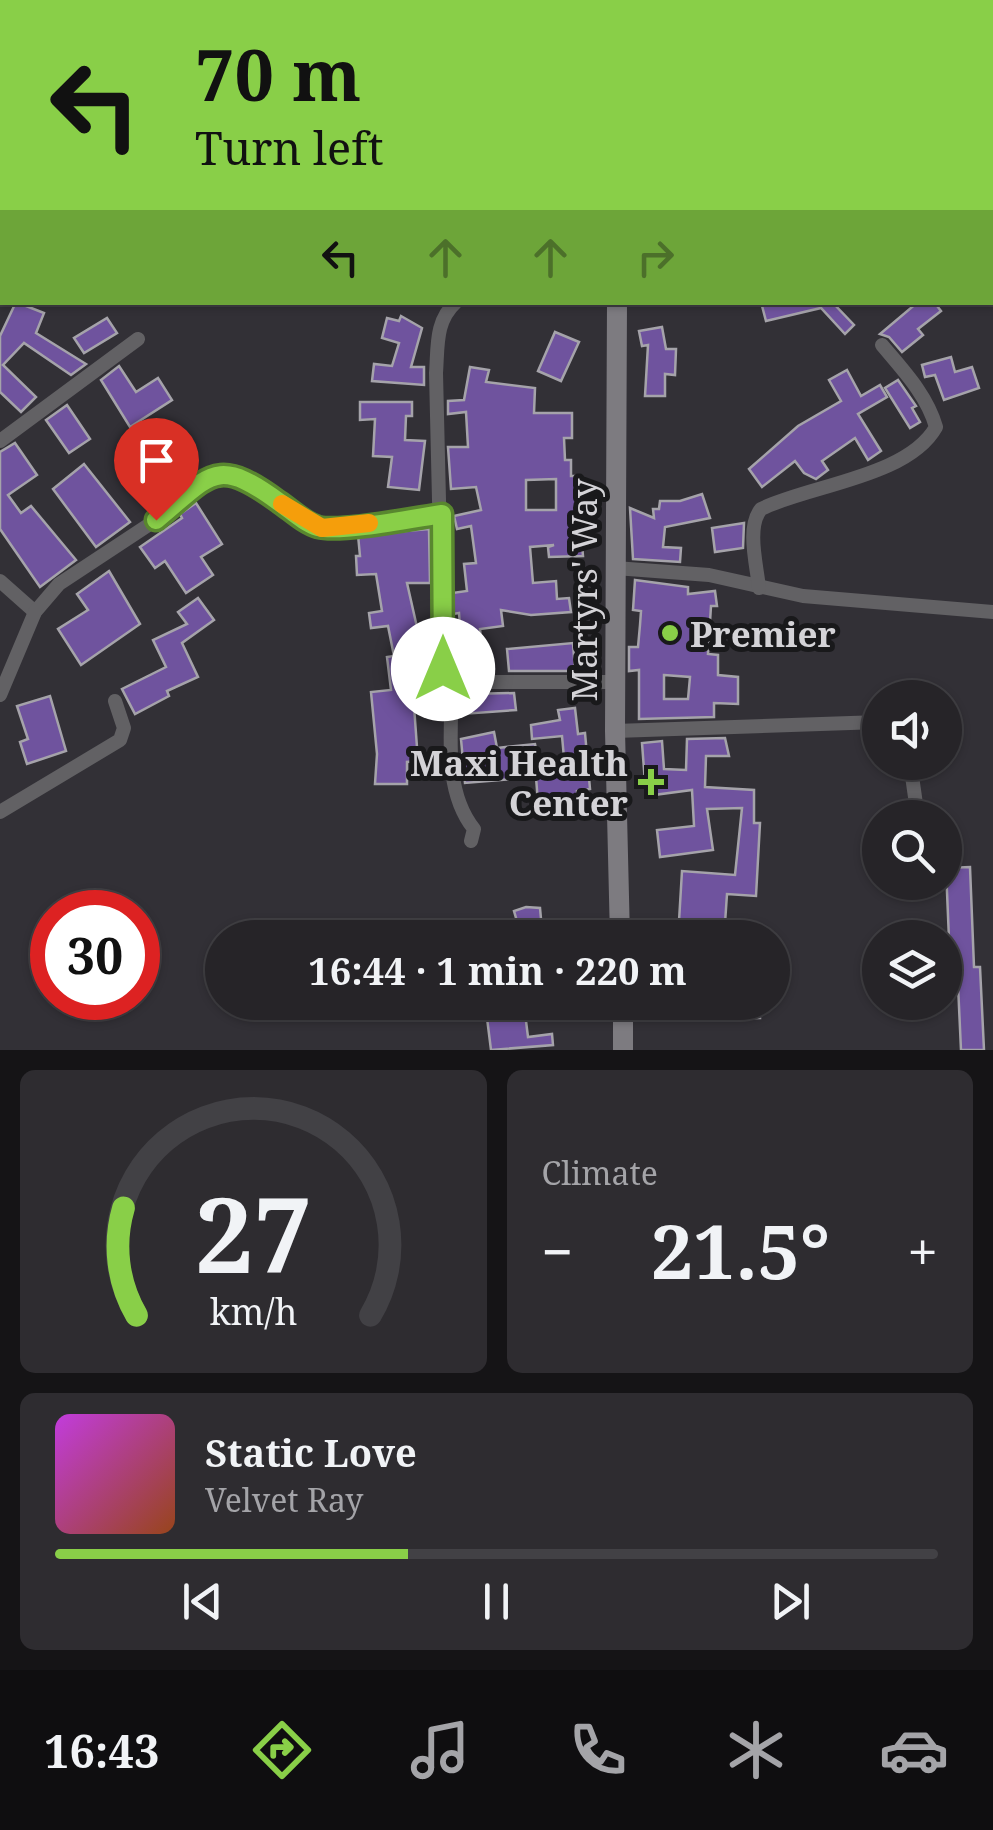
<!DOCTYPE html>
<html lang="en">
<head>
<meta charset="utf-8">
<style>
  :root { --surface:#262428; --page:#2e2c30; --text:#f1f3f6; --muted:#a4a4a8; --line:#424145; --accent:#89cf48 }
  body { margin:0; font-family:"Noto Serif",serif; background:var(--page); color:var(--text); height:100vh; display:flex; flex-direction:column; font-size:38px; white-space:nowrap }
  * { box-sizing:border-box; margin:0 }
  p { font-size:32px; color:var(--muted) }
  .icon { flex:none; width:55px; height:55px; fill:none; stroke:currentColor; stroke-width:2; stroke-linecap:round; stroke-linejoin:round }
  .map { position:relative; height:1050px; overflow:hidden }
  .panel { display:flex; flex-direction:column; gap:20px; padding:20px; background:#151416; flex:1 }
  .panel>* { flex:none }
  .guide { position:absolute; left:0px; top:0px; width:995px; height:305px; box-shadow:0 2px 8px #0004,0 0 0 2px var(--line); background:#89cf48; color:#111; overflow:hidden }
  .buttons { position:absolute; left:862px; top:680px; display:grid; gap:20px }
  .buttons a { display:grid; place-items:center; width:100px; height:100px; border-radius:50%; background:var(--surface); box-shadow:0 2px 8px #0004,0 0 0 2px var(--line); font-size:50px }
  .speed { position:absolute; left:30px; top:890px; display:flex; gap:20px; font-size:50px; font-weight:700; text-align:center }
  .speed>* { display:grid; place-content:center; width:130px; height:130px; border-radius:50%; background:var(--surface); box-shadow:0 2px 8px #0004,0 0 0 2px var(--line); line-height:1 }
  .speed .limit { border:15px solid #d22; background:#fff; color:#111 }
  .pin { position:absolute; display:grid; place-items:center; width:85px; height:85px; color:#fff; margin:-102px -42px; border-radius:50% 50% 50% 0; rotate:-45deg; box-shadow:0 0 10px #0007 }
  .pin .icon { rotate:45deg }
  .me { position:absolute; width:110px; margin:-55px; rotate:0deg; stroke-linejoin:round; filter:drop-shadow(0 0 8px #0008) }
  .turn { display:flex; align-items:center; gap:35px; height:210px; padding:0 30px; font-size:45px }
  .turn .icon { width:130px; height:130px; stroke-width:2.5 }
  .turn b { display:block; font-size:70px; line-height:85px }
  .lanes { display:flex; align-items:center; height:95px; padding:0 30px; background:#0003; justify-content:center; gap:50px; direction:ltr }
  .lanes .off { opacity:.35 }
  .big { font-size:75px; font-weight:700; line-height:1.1 }
  .panel .card { flex:1; display:flex; flex-direction:column; justify-content:center; gap:15px; min-width:0; padding:0 35px; border-radius:15px; background:var(--page) }
  .panel .dial { align-items:center; gap:0 }
  .dial svg { height:260px; overflow:visible; fill:none; stroke:var(--line); stroke-width:7; stroke-linecap:round; text-anchor:middle }
  .dial text { fill:var(--text); stroke:none }
  .song { display:flex; align-items:center; gap:30px }
  .cover { width:120px; height:120px; border-radius:15px; background:linear-gradient(135deg,hsl(290 70% 55%),hsl(20 70% 35%)) }
  .played { height:10px; border-radius:5px; background:linear-gradient(90deg,var(--accent) 40%,var(--line) 40%) }
  .keys { display:flex; justify-content:space-around; direction:ltr }
  .heat { display:flex; justify-content:space-between; align-items:center; font-size:55px; direction:ltr }
  .panel .tiles { flex:1; display:grid; gap:20px; grid-template-columns:1fr 1fr }
  .card:last-child { grid-column:span 2 }
  .trip { position:absolute; left:205px; top:920px; width:585px; height:100px; border-radius:50px; background:var(--surface); box-shadow:0 2px 8px #0004,0 0 0 2px var(--line); font-weight:700; line-height:100px; text-align:center }
  .tab-bar { display:flex; height:160px; justify-content:space-around; align-items:center; background:#0f0e10; color:var(--muted) }
  .tab-bar .icon { width:70px; height:70px }
  .tab-bar .active { color:var(--accent) }
  .tab-bar b { font-size:45px; color:var(--text) }
  .map>svg:first-child { display:block }
</style>
</head>
<body>
<div class="map">
<svg width="993" height="1050" viewBox="0 0 993 1050">
  <rect width="100%" height="100%" fill="#323036"/>
  <!-- building -->
  <g fill="#6f539e" stroke="#a5a3aa" stroke-width="2.5" fill-rule="evenodd">
    <path d="M16,302L44,313L36,333L86,364L71,375L24,343L3,365L36,397L21,412L0,392V336Z"/>
    <path d="M761,302H832L854,325L845,334L821,308L766,321Z"/>
    <path d="M918,302H934L941,311L918,329L923,335L902,352L889,337L880,334Z"/>
    <path d="M401,316L422,328L411,367H424V385L372,381L374,364L392,366L399,343L382,338L387,318L399,321Z"/>
    <path d="M107,318L117,333L84,353L74,338Z"/>
    <path d="M662,327L666,349H676L675,375L665,374V396H645L648,345L642,346L639,331Z"/>
    <path d="M555,332L579,342L561,381L538,371Z"/>
    <path d="M951,357L955,372L972,367L979,388L944,400L935,375L925,377L922,365Z"/>
    <path d="M119,366L136,392L158,378L172,400L130,427L101,380Z"/>
    <path d="M470,367L489,370L486,382L535,388L534,413H572V438H564L565,460H571V476H576L578,545H582L583,556L549,557L548,547L554,545L530,547L533,583L556,581L557,599L569,598L571,612L531,615L501,610L503,626L480,629L484,667L455,668V652H462L459,613L453,614L452,593L467,591L464,564L476,563L471,526L457,529L454,516L481,510L476,487L451,489L448,447H468L466,412L448,414V401L464,400ZM556,479V510H526V480Z"/>
    <path d="M847,370L861,396L880,385L887,397L858,414L881,451L868,460L855,438L822,461L828,470L816,479L804,473L795,461L762,487L749,469L798,426L841,401L829,380Z"/>
    <path d="M898,380L916,406L912,408L920,422L910,428L885,388Z"/>
    <path d="M360,402H412V416H406L405,440L425,441L419,490L388,487L392,457L373,456L375,419L360,420Z"/>
    <path d="M67,405L90,439L69,453L46,420Z"/>
    <path d="M15,443L37,475L8,495L21,513L31,506L76,560L40,587L0,529V452Z"/>
    <path d="M84,464L130,522L96,547L53,489Z"/>
    <path d="M702,494L710,518L665,527L663,547L681,548L680,562L633,559L630,508L654,518L653,509H659L660,501H680Z"/>
    <path d="M196,503L222,544L201,557L213,575L186,593L165,561L155,568L140,547L182,518L180,514Z"/>
    <path d="M744,523L743,548L715,552L712,528Z"/>
    <path d="M429,529L430,583H407L419,636L415,637L422,694L435,693V706H414L418,761L407,762V784H375L377,754L371,692L391,690L387,657L394,656L388,626L371,628L369,613L382,611L376,574L357,575L356,556H360L358,535Z"/>
    <path d="M109,571L140,624L81,665L58,629L88,610L77,594Z"/>
    <path d="M635,580L688,587V594L715,591L717,606H711L708,654L718,655V675L738,677V704L714,703V717L639,719V670L629,671V647H638L640,625L641,611L633,610ZM664,675L690,677L688,699H664Z"/>
    <path d="M198,598L214,620L182,643L198,677L167,691L169,696L135,714L122,689L166,667L153,640L187,624L178,612Z"/>
    <path d="M573,643L575,671H509L507,649Z"/>
    <path d="M514,693L516,710L462,714V699H468L467,694Z"/>
    <path d="M50,696L66,751L27,764L20,742L28,739L17,706Z"/>
    <path d="M575,708L578,734L585,733L590,789L577,791L579,812L539,816L536,777L465,783L461,739L494,732L497,748L535,744L540,770L565,769L562,736L532,739L531,725L560,720L558,710Z"/>
    <path d="M725,738L729,756H706L705,787L754,790V823H760L756,896L727,894L724,938H678L682,871L735,875L742,808L707,809L713,850L660,857L657,830L694,826L692,790L646,796L642,743L662,741L664,769L686,770L687,739Z"/>
    <path d="M970,867L974,967H980L984,1050H961L957,963H950L946,868Z"/>
    <path d="M526,907L540,908L541,919L521,935L514,911Z"/>
    <path d="M485,1002L524,1005L528,1037L552,1034L553,1045L491,1050Z"/>
    <path d="M714,1002H759L760,1018L708,1019L710,1003Z"/>
  </g>
  <g fill="none" stroke-linecap="round" stroke-linejoin="round">
    <!-- minor -->
    <g stroke="#626164" stroke-width="14">
      <path d="M521,0V2"/>
      <path d="M69,2L70,0"/>
      <path d="M862,2L871,0"/>
      <path d="M0,178L2,174"/>
      <path d="M992,241L993,242"/>
      <path d="M456,302C435,321 438,346 436,373L443,669L448,678L457,682H615"/>
      <path d="M0,441L138,339"/>
      <path d="M615,568L709,575L803,596L993,612"/>
      <path d="M0,581L35,612"/>
      <path d="M759,588C757,566 746,527 761,509C810,485 908,477 936,427C927,395 903,370 882,345"/>
      <path d="M452,680C452,729 442,789 474,829L471,841"/>
      <path d="M0,695L35,612L59,584L156,520L204,481L221,473L243,476L302,518L322,528L442,514"/>
      <path d="M615,731L880,722"/>
      <path d="M910,762L918,818"/>
      <path d="M0,812L120,740L124,728L115,701"/>
    </g>
    <!-- secondary -->
    <g stroke="#7d7b80" stroke-width="20">
      <path d="M623,2V0"/>
      <path d="M617,302L615,731L620,938"/>
      <path d="M623,1002V1050"/>
    </g>
  </g>
  <g fill="none" stroke-linecap="round" stroke-linejoin="round">
    <defs>
      <path id="route" d="M156,520C211,475 215,455 279,502C291,510 304,523 318,527C341,533 415,518 442,514L443,669"/>
    </defs>
    <!-- route casing -->
    <use href="#route" stroke="#59872f" stroke-width="25"/>
    <!-- route -->
    <use href="#route" stroke="#89cf48" stroke-width="18"/>
    <!-- slow -->
    <path stroke="#f59e0b" stroke-width="18" d="M282,504L322,528L369,523"/>
  </g>
  <!-- markers -->
  <g fill="#89cf48" stroke="#19191b" stroke-width="4">
    <circle cx="670" cy="633" r="10"/>
    <path d="M646 767h10v10h10v10h-10v10h-10v-10h-10v-10h10z"/>
  </g>
  <g text-anchor="middle" dominant-baseline="central" stroke-width="10" stroke-linejoin="round" paint-order="stroke">
    <!-- street labels -->
    <g font-size="35" fill="#d4d3d7" stroke="#19191b">
      <text transform="translate(583 590) rotate(-90)">Martyrs' Way</text>
    </g>
    <!-- poi labels -->
    <g font-size="35" font-weight="bold" fill="#d4d3d7" stroke="#19191b" text-anchor="start">
      <text x="690" y="633">Premier</text>
      <text x="628" y="762" text-anchor="end">Maxi Health<tspan x="628" dy="40">Center</tspan></text>
    </g>
  </g>
</svg>
<div class="buttons">
<a><svg class="icon" aria-label="sound" viewBox="0 0 24 24"><path d="M4 9h4l5-4v14l-5-4H4zM17 9q2 3 0 6"/></svg></a>
<a><svg class="icon" aria-label="search" viewBox="0 0 24 24"><circle cx="10" cy="10" r="6"/><path d="M15 15l6 6"/></svg></a>
<a><svg class="icon" aria-label="layers" viewBox="0 0 24 24"><path d="M12 4l9 5-9 5-9-5zM3 14l9 5 9-5"/></svg></a>
</div>
<div class="speed"><div class="limit">30</div></div>
<div class="pin" style="left:156px;top:520px;background:#d93025"><svg class="icon" aria-label="arrive" viewBox="0 0 24 24"><path d="M6 21V4h12l-3 4 3 4H6"/></svg></div>
<svg class="me" style="left:443px;top:669px" viewBox="-20 -20 40 40"><circle r="19" fill="#fff"/><path d="M0-13L10 11 0 6-10 11z" fill="#89cf48"/></svg>
<div class="trip">16:44 · 1 min · 220 m</div>
<div class="guide">
<div class="turn"><svg class="icon" aria-label="left" viewBox="0 0 24 24"><path d="M17 20v-9H6M10 6l-5 5 5 5"/></svg><div><b>70 m</b>Turn left</div></div>
<div class="lanes"><svg class="icon" aria-label="left" viewBox="0 0 24 24"><path d="M17 20v-9H6M10 6l-5 5 5 5"/></svg><svg class="icon off" aria-label="ahead" viewBox="0 0 24 24"><path d="M12 20V5M6 11l6-6 6 6"/></svg><svg class="icon off" aria-label="ahead" viewBox="0 0 24 24"><path d="M12 20V5M6 11l6-6 6 6"/></svg><svg class="icon off" aria-label="right" viewBox="0 0 24 24"><path d="M7 20v-9h11M14 6l5 5-5 5"/></svg></div>
</div>
</div>
<section class="panel">
<div class="tiles">
<div class="card dial"><svg viewBox="0 0 100 80">
<path d="M14 69A42 42 0 1 1 86 69"/>
<path d="M14 69A42 42 0 0 1 10 36" stroke="#89cf48"/>
<text x="50" y="56" font-size="32" font-weight="700">27</text>
<text x="50" y="72" font-size="11">km/h</text>
</svg></div>
<div class="card"><p>Climate</p>
<div class="heat"><a>−</a><b class="big">21.5°</b><a>+</a></div>
</div>
<div class="card">
<div class="song"><i class="cover"></i><div><b>Static Love</b><p>Velvet Ray</p></div></div>
<div class="played"></div>
<div class="keys"><svg class="icon" aria-label="previous" viewBox="0 0 24 24"><path d="M18 5L8 12l10 7zM5 5v14"/></svg><svg class="icon" aria-label="pause" viewBox="0 0 24 24"><path d="M8 5v14M16 5v14"/></svg><svg class="icon" aria-label="next" viewBox="0 0 24 24"><path d="M6 5l10 7-10 7zM19 5v14"/></svg></div>
</div>
</div>
</section>
<nav class="tab-bar">
<b>16:43</b>
<svg class="icon active" aria-label="directions" viewBox="0 0 24 24"><path d="M12 3l9 9-9 9-9-9zM9 14v-3h6M13 9l2 2-2 2"/></svg>
<svg class="icon" aria-label="music" viewBox="0 0 24 24"><path d="M9 18V5l10-2v13"/><circle cx="6" cy="18" r="3"/><circle cx="16" cy="16" r="3"/></svg>
<svg class="icon" aria-label="phone" viewBox="0 0 24 24"><path d="M5 4h4l2 5-3 2q2 4 5 5l2-3 5 2v4C11 20 4 13 5 4z"/></svg>
<svg class="icon" aria-label="climate" viewBox="0 0 24 24"><path d="M12 3v18M4 7l16 10M4 17L20 7"/></svg>
<svg class="icon" aria-label="car" viewBox="0 0 24 24"><path d="M5 17H2v-5l4-1 3-4h7l3 4 3 1v5h-3M9 17h6M6 11h13"/><circle cx="7" cy="17" r="2"/><circle cx="17" cy="17" r="2"/></svg>
</nav>
</body>
</html>
